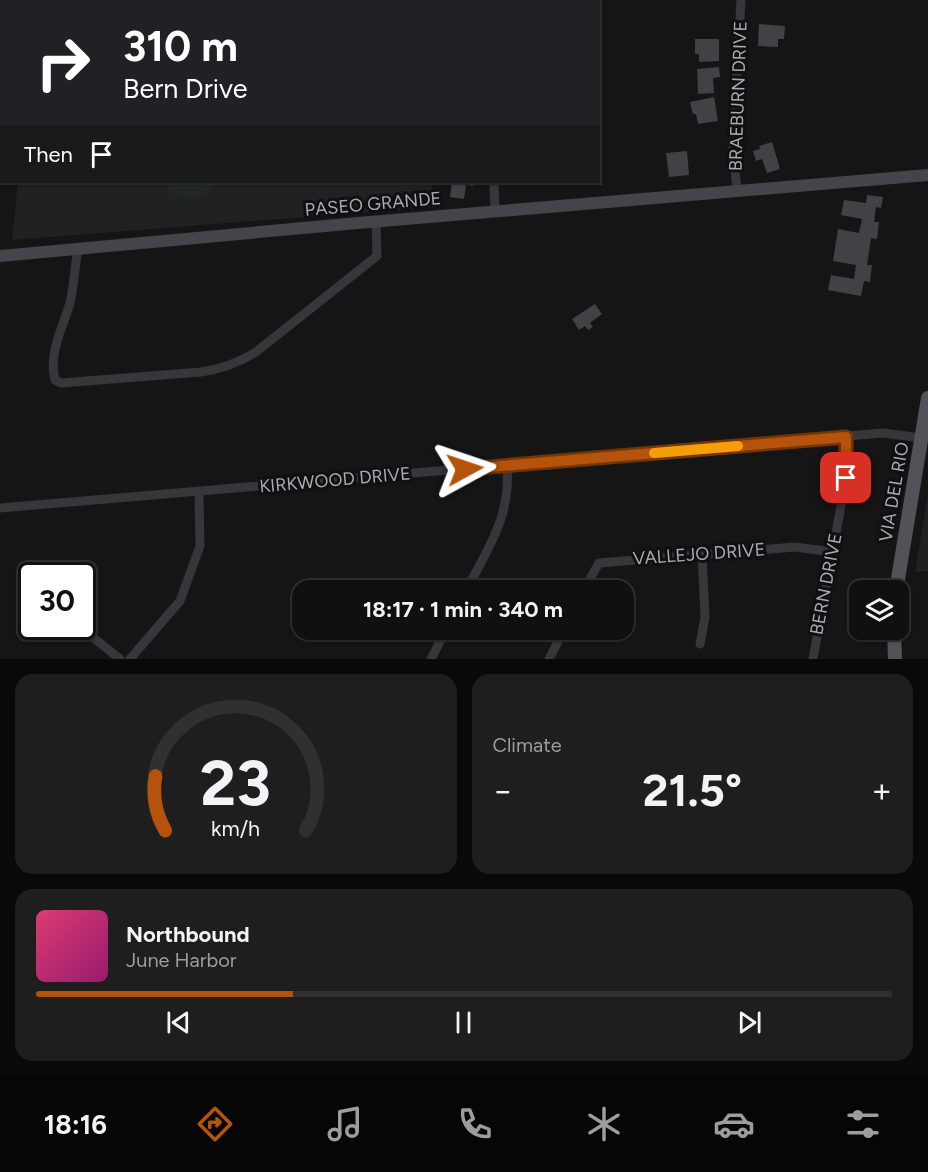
<!DOCTYPE html>
<html lang="en">
<head>
<meta charset="utf-8">
<style>
  :root { --surface:#101010; --page:#1e1e1e; --text:#f1f3f6; --muted:#9c9d9f; --line:#303030; --accent:#b45309 }
  body { margin:0; font-family:Figtree,sans-serif; background:var(--page); color:var(--text); height:100vh; display:flex; flex-direction:column; font-size:22px; white-space:nowrap }
  * { box-sizing:border-box; margin:0 }
  p { font-size:20px; color:var(--muted) }
  .icon { flex:none; width:33px; height:33px; fill:none; stroke:currentColor; stroke-width:2; stroke-linecap:round; stroke-linejoin:round }
  .map { position:relative; height:659px; overflow:hidden }
  .side { display:flex; flex-direction:column; gap:15px; padding:15px; background:#090909; flex:1 }
  .side>* { flex:none }
  .banner { position:absolute; left:0px; top:0px; width:600px; height:183px; box-shadow:0 2px 4px #0004,0 0 0 2px var(--line); background:#202124; color:#fff; overflow:hidden }
  .controls { position:absolute; left:849px; top:580px; display:grid; gap:12px }
  .controls a { display:grid; place-items:center; width:60px; height:60px; border-radius:12px; background:var(--surface); box-shadow:0 2px 4px #0004,0 0 0 2px var(--line); font-size:30px }
  .speed { position:absolute; left:18px; top:562px; display:flex; gap:12px; font-size:30px; font-weight:700; text-align:center }
  .speed>* { display:grid; place-content:center; width:78px; height:78px; border-radius:50%; background:var(--surface); box-shadow:0 2px 4px #0004,0 0 0 2px var(--line); line-height:1 }
  .speed .limit { border:3px solid #111; border-radius:9px; background:#fff; color:#111 }
  .pin { position:absolute; display:grid; place-items:center; width:51px; height:51px; color:#fff; margin:-26px; border-radius:12px; box-shadow:0 3px 9px #0006 }
  .me { position:absolute; width:66px; margin:-33px; rotate:85deg; stroke-linejoin:round; filter:drop-shadow(0 0 4px #0008) }
  .turn { display:flex; align-items:center; gap:21px; height:126px; padding:0 24px; font-size:27px }
  .turn .icon { width:78px; height:78px; stroke-width:2.5 }
  .turn b { display:block; font-size:42px; line-height:51px }
  .then { display:flex; align-items:center; height:57px; padding:0 24px; background:#0003; gap:12px; font-size:22px }
  .big { font-size:45px; font-weight:700; line-height:1.1 }
  .side .widget { flex:1; display:flex; flex-direction:column; justify-content:center; gap:9px; min-width:0; padding:0 21px; border-radius:18px; background:var(--page) }
  .side .dial { align-items:center; gap:0 }
  .dial svg { height:156px; overflow:visible; fill:none; stroke:var(--line); stroke-width:7; stroke-linecap:round; text-anchor:middle }
  .dial text { fill:var(--text); stroke:none }
  .song { display:flex; align-items:center; gap:18px }
  .cover { width:72px; height:72px; border-radius:9px; background:linear-gradient(135deg,hsl(340 70% 55%),hsl(320 70% 35%)) }
  .played { height:6px; border-radius:3px; background:linear-gradient(90deg,var(--accent) 30%,var(--line) 30%) }
  .keys { display:flex; justify-content:space-around; direction:ltr }
  .heat { display:flex; justify-content:space-between; align-items:center; font-size:33px; direction:ltr }
  .side .tiles { flex:1; display:grid; gap:15px; grid-template-columns:1fr 1fr }
  .widget:last-child { grid-column:span 2 }
  .trip { position:absolute; left:292px; top:580px; width:342px; height:60px; border-radius:18px; background:var(--surface); box-shadow:0 2px 4px #0004,0 0 0 2px var(--line); font-weight:700; line-height:60px; text-align:center }
  .dock { display:flex; height:96px; justify-content:space-around; align-items:center; background:#060606; color:var(--muted) }
  .dock .icon { width:42px; height:42px }
  .dock .selected { color:var(--accent) }
  .dock b { font-size:27px; color:var(--text) }
  .map>svg:first-child { display:block }
</style>
</head>
<body>
<div class="map">
<svg width="928" height="659" viewBox="0 0 928 659">
  <rect width="100%" height="100%" fill="#151516"/>
  <!-- built -->
  <g fill="#212123">
    <rect x="16" y="0" width="408" height="1"/>
    <path d="M18,182H432L433,207L12,240Z"/>
    <path d="M928,495V571L915,572Z"/>
  </g>
  <!-- green -->
  <path fill="#212823" d="M163,182H215C203,205 176,204 163,182Z"/>
  <!-- building -->
  <g fill="#424246">
    <path d="M759,24L785,26L784,39H778V47L758,46Z"/>
    <path d="M695,39H719V61L699,62V54H695Z"/>
    <path d="M719,67L720,77L713,78L714,93L698,94L697,69Z"/>
    <path d="M714,97L718,121L698,124L696,114H693L690,102Z"/>
    <path d="M772,142L780,169L767,173L762,159L756,161L753,151L760,149L759,146Z"/>
    <path d="M687,151L689,175L669,177L666,153Z"/>
    <path d="M452,182H473V186L466,185L464,199L450,197Z"/>
    <path d="M867,195L883,197L881,208L876,207L874,222H879L877,239L871,238L867,265H872L870,282L864,281L861,296L828,290L831,275L854,279L856,265L833,261L838,229L859,233L862,219L841,215L844,200L866,203Z"/>
    <path d="M595,304L602,314L590,323L593,327L588,330L585,326L579,330L572,319Z"/>
  </g>
  <g fill="none" stroke-linecap="round" stroke-linejoin="round">
    <!-- street -->
    <g stroke="#36363b" stroke-width="9">
      <path d="M494,0V2"/>
      <path d="M494,182L495,212"/>
      <path d="M737,191L733,147L741,0"/>
      <path d="M78,248C75,266 74,285 70,303C63,327 48,354 55,380L61,383L201,372C222,369 238,363 256,352L377,256L376,221"/>
      <path d="M0,508L883,433L921,438"/>
      <path d="M466,591C489,546 511,517 507,465"/>
      <path d="M583,591L599,563L795,547L832,552"/>
      <path d="M80,627L120,659"/>
      <path d="M700,644L705,617L702,553"/>
      <path d="M130,659L180,601L200,546L199,493"/>
      <path d="M431,659L446,630"/>
      <path d="M549,659L564,630"/>
      <path d="M813,659L846,478V437"/>
    </g>
    <!-- secondary -->
    <path stroke="#44454a" stroke-width="12" d="M0,256L358,223L928,175"/>
    <!-- primary -->
    <g stroke="#525359" stroke-width="14">
      <path d="M896,591L928,398"/>
      <path d="M894,630L895,659"/>
    </g>
  </g>
  <g fill="none" stroke-linecap="round" stroke-linejoin="round">
    <defs>
      <path id="route" d="M465,469L846,437V478"/>
    </defs>
    <!-- route casing -->
    <use href="#route" stroke="#753606" stroke-width="15"/>
    <!-- route -->
    <use href="#route" stroke="#b45309" stroke-width="10"/>
    <!-- slow -->
    <path stroke="#f59e0b" stroke-width="10" d="M654,453L738,446"/>
  </g>
  <g text-anchor="middle" dominant-baseline="central" stroke-width="6" stroke-linejoin="round" paint-order="stroke">
    <!-- street labels -->
    <g font-size="18" fill="#a8aab5" stroke="#101011">
      <text transform="translate(738 96) rotate(-88)">BRAEBURN DRIVE</text>
      <text transform="translate(373 204) rotate(-5)">PASEO GRANDE</text>
      <text transform="translate(335 480) rotate(-5)">KIRKWOOD DRIVE</text>
      <text transform="translate(894 492) rotate(-80)">VIA DEL RIO</text>
      <text transform="translate(699 554) rotate(-4)">VALLEJO DRIVE</text>
      <text transform="translate(826 584) rotate(-79)">BERN DRIVE</text>
    </g>
  </g>
</svg>
<div class="controls">
<a><svg class="icon" aria-label="layers" viewBox="0 0 24 24"><path d="M12 4l9 5-9 5-9-5zM3 14l9 5 9-5"/></svg></a>
</div>
<div class="speed"><div class="limit">30</div></div>
<div class="pin" style="left:846px;top:478px;background:#d93025"><svg class="icon" aria-label="arrive" viewBox="0 0 24 24"><path d="M6 21V4h12l-3 4 3 4H6"/></svg></div>
<svg class="me" style="left:465px;top:469px" viewBox="-20 -20 40 40"><path d="M0-17L14 15 0 8-14 15z" fill="#b45309" stroke="#fff" stroke-width="4"/></svg>
<div class="trip">18:17 · 1 min · 340 m</div>
<div class="banner">
<div class="turn"><svg class="icon" aria-label="right" viewBox="0 0 24 24"><path d="M7 20v-9h11M14 6l5 5-5 5"/></svg><div><b>310 m</b>Bern Drive</div></div>
<div class="then">Then<svg class="icon" aria-label="arrive" viewBox="0 0 24 24"><path d="M6 21V4h12l-3 4 3 4H6"/></svg></div>
</div>
</div>
<section class="side">
<div class="tiles">
<div class="widget dial"><svg viewBox="0 0 100 80">
<path d="M14 69A42 42 0 1 1 86 69"/>
<path d="M14 69A42 42 0 0 1 9 41" stroke="#b45309"/>
<text x="50" y="56" font-size="32" font-weight="700">23</text>
<text x="50" y="72" font-size="11">km/h</text>
</svg></div>
<div class="widget"><p>Climate</p>
<div class="heat"><a>−</a><b class="big">21.5°</b><a>+</a></div>
</div>
<div class="widget">
<div class="song"><i class="cover"></i><div><b>Northbound</b><p>June Harbor</p></div></div>
<div class="played"></div>
<div class="keys"><svg class="icon" aria-label="previous" viewBox="0 0 24 24"><path d="M18 5L8 12l10 7zM5 5v14"/></svg><svg class="icon" aria-label="pause" viewBox="0 0 24 24"><path d="M8 5v14M16 5v14"/></svg><svg class="icon" aria-label="next" viewBox="0 0 24 24"><path d="M6 5l10 7-10 7zM19 5v14"/></svg></div>
</div>
</div>
</section>
<nav class="dock">
<b>18:16</b>
<svg class="icon selected" aria-label="directions" viewBox="0 0 24 24"><path d="M12 3l9 9-9 9-9-9zM9 14v-3h6M13 9l2 2-2 2"/></svg>
<svg class="icon" aria-label="music" viewBox="0 0 24 24"><path d="M9 18V5l10-2v13"/><circle cx="6" cy="18" r="3"/><circle cx="16" cy="16" r="3"/></svg>
<svg class="icon" aria-label="phone" viewBox="0 0 24 24"><path d="M5 4h4l2 5-3 2q2 4 5 5l2-3 5 2v4C11 20 4 13 5 4z"/></svg>
<svg class="icon" aria-label="climate" viewBox="0 0 24 24"><path d="M12 3v18M4 7l16 10M4 17L20 7"/></svg>
<svg class="icon" aria-label="car" viewBox="0 0 24 24"><path d="M5 17H2v-5l4-1 3-4h7l3 4 3 1v5h-3M9 17h6M6 11h13"/><circle cx="7" cy="17" r="2"/><circle cx="17" cy="17" r="2"/></svg>
<svg class="icon" aria-label="filters" viewBox="0 0 24 24"><path d="M4 7h16M4 17h16"/><circle cx="9" cy="7" r="2"/><circle cx="15" cy="17" r="2"/></svg>
</nav>
</body>
</html>
